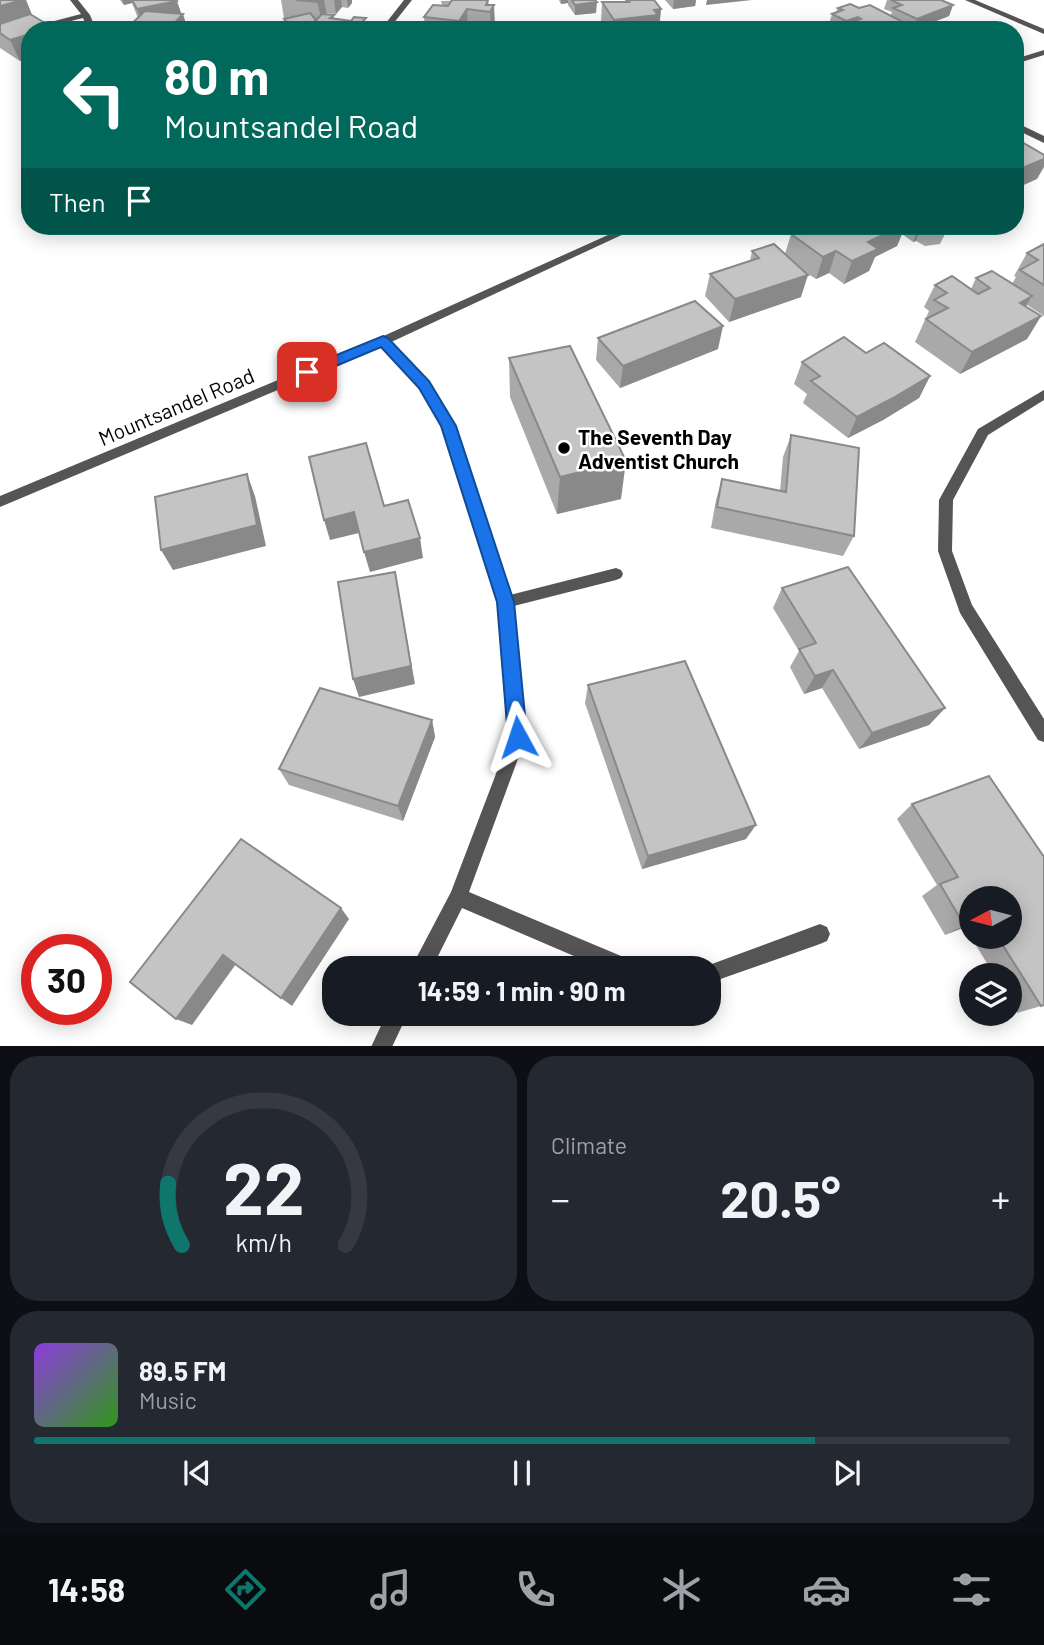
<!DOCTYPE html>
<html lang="en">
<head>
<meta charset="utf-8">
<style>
  :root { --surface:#171b24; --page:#242831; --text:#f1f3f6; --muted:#9ea1a6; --line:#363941; --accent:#0f766e }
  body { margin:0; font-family:Barlow,sans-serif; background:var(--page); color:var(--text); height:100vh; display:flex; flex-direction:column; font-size:26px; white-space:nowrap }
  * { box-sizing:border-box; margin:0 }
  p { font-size:23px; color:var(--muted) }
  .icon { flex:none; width:38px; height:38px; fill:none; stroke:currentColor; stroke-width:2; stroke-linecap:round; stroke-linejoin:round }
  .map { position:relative; height:1046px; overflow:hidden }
  .side { display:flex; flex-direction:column; gap:10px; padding:10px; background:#0d0f14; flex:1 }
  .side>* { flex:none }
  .hud { position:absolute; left:21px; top:21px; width:1003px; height:214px; border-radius:28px; box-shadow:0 4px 18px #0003; background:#00695c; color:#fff; overflow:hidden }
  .needle { width:46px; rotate:263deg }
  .fabs { position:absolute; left:959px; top:886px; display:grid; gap:14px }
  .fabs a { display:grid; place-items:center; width:63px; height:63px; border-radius:50%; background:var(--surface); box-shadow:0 4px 18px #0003; font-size:35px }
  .speed { position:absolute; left:21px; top:934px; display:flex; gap:14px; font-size:35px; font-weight:700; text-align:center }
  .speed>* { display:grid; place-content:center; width:91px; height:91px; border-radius:50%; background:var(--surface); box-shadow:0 4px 18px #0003; line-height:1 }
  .speed .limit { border:10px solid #d22; background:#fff; color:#111 }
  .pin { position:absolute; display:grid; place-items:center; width:60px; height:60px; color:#fff; margin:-30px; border-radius:14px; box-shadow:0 4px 10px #0006 }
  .me { position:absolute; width:77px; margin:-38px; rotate:355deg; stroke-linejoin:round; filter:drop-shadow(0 0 5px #0008) }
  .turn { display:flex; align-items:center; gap:24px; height:147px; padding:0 28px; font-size:32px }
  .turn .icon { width:91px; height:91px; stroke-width:2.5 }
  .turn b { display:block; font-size:49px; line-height:60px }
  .then { display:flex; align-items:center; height:66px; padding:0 28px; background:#0003; gap:14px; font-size:26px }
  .big { font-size:52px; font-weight:700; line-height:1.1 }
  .side .card { flex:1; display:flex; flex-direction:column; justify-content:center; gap:10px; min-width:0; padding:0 24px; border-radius:28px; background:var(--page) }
  .side .dial { align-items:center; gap:0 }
  .dial svg { height:182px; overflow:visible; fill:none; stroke:var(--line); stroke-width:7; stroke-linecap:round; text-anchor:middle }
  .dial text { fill:var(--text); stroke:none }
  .song { display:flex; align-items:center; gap:21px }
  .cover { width:84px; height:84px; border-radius:10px; background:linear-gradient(135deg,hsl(270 70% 55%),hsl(110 70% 35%)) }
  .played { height:7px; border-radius:4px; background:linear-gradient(90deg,var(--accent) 80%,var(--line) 80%) }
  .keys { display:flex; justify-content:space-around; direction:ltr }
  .heat { display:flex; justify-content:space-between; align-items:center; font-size:38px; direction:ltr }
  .side .tiles { flex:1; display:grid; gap:10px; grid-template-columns:1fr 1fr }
  .card:last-child { grid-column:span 2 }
  .trip { position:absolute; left:322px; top:956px; width:399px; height:70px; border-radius:28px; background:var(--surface); box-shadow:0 4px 18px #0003; font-weight:700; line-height:70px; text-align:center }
  .dock { display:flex; height:112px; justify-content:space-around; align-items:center; background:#090b0e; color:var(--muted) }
  .dock .icon { width:49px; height:49px }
  .dock .active { color:var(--accent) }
  .dock b { font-size:32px; color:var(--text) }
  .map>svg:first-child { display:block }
</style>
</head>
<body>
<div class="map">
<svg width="1044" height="1047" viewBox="0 0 1044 1047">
  <rect width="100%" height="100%" fill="#fff"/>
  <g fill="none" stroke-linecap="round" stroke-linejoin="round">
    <!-- service -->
    <path fill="#555" fill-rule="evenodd" d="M616,568L621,570L623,574L621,578L616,580L506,608L501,607L499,602L501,597L506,596Z"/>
    <!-- minor -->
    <g fill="#555" fill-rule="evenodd">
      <path d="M70,0H78L90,15L96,30H88L83,18L43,28V24L81,14Z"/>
      <path d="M404,0H412L393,24L420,30H398L363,23L367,21L386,23Z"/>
      <path d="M965,0H975L1044,29V34Z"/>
      <path d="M1015,122L1044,136V143L1015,129Z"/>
      <path d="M383,337L387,338L428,382L454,426L513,602L526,737L469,892L633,961L636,968H602L462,908L432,968H411L451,892L510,737L499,602L442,426L420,388L379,344V338Z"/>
      <path d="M1044,390V400L988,435L953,500L952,551L972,605L1044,719V742L1038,740L960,613L938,551L939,500L978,429Z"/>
      <path d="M820,924L827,927L830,934L827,941L820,944L709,983V968H701Z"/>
      <path d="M387,1013H408L392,1047H371Z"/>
    </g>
    <!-- tertiary -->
    <g fill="#555" fill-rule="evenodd">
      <path d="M1044,50V55L1015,64V59Z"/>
      <path d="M628,226H641L387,344L0,507V496L379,338Z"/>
    </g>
  </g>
  <!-- wall -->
  <g fill="#a9a9a9" fill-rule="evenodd">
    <path d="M0,0H26L32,15L50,26L52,30H30V62L28,58L20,61L0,48Z"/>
    <path d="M120,0H176L188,30H126L138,18L132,3L124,5Z"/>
    <path d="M281,0H354H352V3L348,8L342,7L336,14L326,13V14L334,15V19L366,22L386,30H286Z"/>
    <path d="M488,0L489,5L495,26L493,30H425L424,17L442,5L441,1Z"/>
    <path d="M559,0H599H595L596,13L575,15L568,5V3L561,4Z"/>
    <path d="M625,0H654L661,9L659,29L605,30L601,22L602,2H625Z"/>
    <path d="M665,0H696L695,6L673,9Z"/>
    <path d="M887,0H941L953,5L949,16L913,30L904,25L903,30H839L829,24L832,14L836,12L838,8H859L891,15L892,12L884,9Z"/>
    <path d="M801,226H949L940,244L925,246L916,241L913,242L902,234L897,246L875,257L869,271L844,284L829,273L816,279L802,270L801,297L729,322L705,296L710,274L750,261L752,251L785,254L791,234L800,230Z"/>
    <path d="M1044,244V316L1027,305L1026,307L1041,316L1027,339L960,374L915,342L929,311L924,307L935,285L971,289L976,278L1012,284L1016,277L1014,276L1027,253Z"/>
    <path d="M598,338L718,349L620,388L596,360Z"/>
    <path d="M866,353L930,376L919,398L883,420L848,438L803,403L807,394L794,384L802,362Z"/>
    <path d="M509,358L621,499L557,514L510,397Z"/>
    <path d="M791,435L854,536L843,556L711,528L716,500L722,479L780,491L783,457Z"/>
    <path d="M782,588L945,708L929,725L859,749L822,688L804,694L790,667L799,651L773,608Z"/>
    <path d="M588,685L746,839L642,869L585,703Z"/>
    <path d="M432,720L435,737L403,821L289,785L279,769Z"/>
    <path d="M989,776L1041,1006L1017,1013L1010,1001V975H994L965,927L945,935L922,896L937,885L897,819L912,804ZM971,898L1010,936H971Z"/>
  </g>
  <!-- shaded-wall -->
  <g fill="#898989">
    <path d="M23,0H26L34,20L0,29V6Z"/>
    <path d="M122,0H131L132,3L124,5Z"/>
    <path d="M317,0H324L327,17L322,23Z"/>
    <path d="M334,0H341L342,7L336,14Z"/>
    <path d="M347,0H352V3L348,8Z"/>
    <path d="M561,0H568V3L561,4Z"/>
    <path d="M674,0H696L695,6L673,9Z"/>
    <path d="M707,0H752L706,5Z"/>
    <path d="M177,1L182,16L183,14L188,30H144L137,9Z"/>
    <path d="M597,2L596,13L575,15V5Z"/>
    <path d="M494,5L495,26L493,30H491L490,12Z"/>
    <path d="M953,5L949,16L913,30L917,19Z"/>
    <path d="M467,9L468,30H459V21Z"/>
    <path d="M661,9L659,29L613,30L614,20L654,10Z"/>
    <path d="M858,17L855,28L845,25L846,21Z"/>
    <path d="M905,23L903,30H884Z"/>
    <path d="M30,34V55H27L28,58L20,61L10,40Z"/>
    <path d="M1044,159V167L1037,179L1015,189V171Z"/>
    <path d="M902,226H905L897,246L875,257L869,271L844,284L852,261L868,242Z"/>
    <path d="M920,226H922L916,241L913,242Z"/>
    <path d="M836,251L829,273L816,279L823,257Z"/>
    <path d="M808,275L801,297L729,322L735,299Z"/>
    <path d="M1032,296L1018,319L1020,303Z"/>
    <path d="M1041,316L1027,339L960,374L972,352Z"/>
    <path d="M723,326L718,349L620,388L623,366Z"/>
    <path d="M930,376L919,398L883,420L848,438L857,417Z"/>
    <path d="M626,461L621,499L557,514L560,477Z"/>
    <path d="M247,474L255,496L266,546L173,570L161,550Z"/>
    <path d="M354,512L359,533L330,540L324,520Z"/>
    <path d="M420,538L423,558L370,572L364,552Z"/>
    <path d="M395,572L415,684L359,697L353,679Z"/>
    <path d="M833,670L822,688L804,694L815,676Z"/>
    <path d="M945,708L929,725L859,749L872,733Z"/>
    <path d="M432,720L435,737L403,821L398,806Z"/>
    <path d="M756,825L746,839L642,869L648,856Z"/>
    <path d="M341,908L349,919L292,1006L281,998Z"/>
    <path d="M971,922V924L965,927L945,935Z"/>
    <path d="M223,955L236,964L192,1025L176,1019Z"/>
  </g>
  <!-- building -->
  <g fill="#c4c4c4" stroke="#898989" stroke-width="2">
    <path d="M0,0H23L0,6Z"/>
    <path d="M132,0H176L177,1L137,9Z"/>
    <path d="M296,0H320L318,2Z"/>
    <path d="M452,0H488L486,5H494L490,12L467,9L459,21L424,17L433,5L448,6Z"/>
    <path d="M572,0H595L597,2L575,5Z"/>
    <path d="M627,0H654L661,9L654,10L658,15L614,20L602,2H629Z"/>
    <path d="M891,0H941L953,5L917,19L893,8L902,5Z"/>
    <path d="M850,4L859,8L870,5L905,23L884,30H854L844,24L861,19L858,17L846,21L832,14L843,10L838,8Z"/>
    <path d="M145,11L183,14L168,30L126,29Z"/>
    <path d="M310,13L316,20L312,24L309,25L310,26L307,29L303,30H299L297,27L291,29L284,19Z"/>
    <path d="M30,14L50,26L41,30H30V34L10,40L0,33V24Z"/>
    <path d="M322,14L334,15L330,18L351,21L354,17L366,18L362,22L385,24L381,30L307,29Z"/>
    <path d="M1015,138L1044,155V159L1015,171L1020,174L1015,176Z"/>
    <path d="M807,226H902L868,242L878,249L852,261L836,251L823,257L791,234L808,226Z"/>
    <path d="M774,244L808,275L735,299L710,274L759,258L752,251Z"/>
    <path d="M1044,244V285L1020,270L1038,260L1027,253Z"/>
    <path d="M992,271L1032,296L1020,303L1041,316L972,352L926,319L948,308L934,300L947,293L935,285L952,276L978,294L990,288L976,278Z"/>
    <path d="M695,301L723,326L623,366L598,338Z"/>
    <path d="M844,337L866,353L884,343L930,376L893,398L857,417L811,381L820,376L802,362Z"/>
    <path d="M570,346L626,461L560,477L509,358Z"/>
    <path d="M791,435L859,448L854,536L717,507L722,479L786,492Z"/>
    <path d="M366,443L384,506L408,500L420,538L364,552L354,512L324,520L309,457Z"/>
    <path d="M247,474L257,525L161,550L155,497Z"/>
    <path d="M848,567L945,708L872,733L833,670L815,676L799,649L816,643L782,588Z"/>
    <path d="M395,572L411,666L353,679L338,582Z"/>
    <path d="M685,661L756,825L648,856L588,685Z"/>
    <path d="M320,688L432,720L398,806L279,769Z"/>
    <path d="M989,776L1044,857V1005L1041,1006L997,936H1010V898H971V922L964,925L940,884L958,877L912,804Z"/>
    <path d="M241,839L341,908L281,998L223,955L176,1019L130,982Z"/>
  </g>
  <!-- route -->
  <path fill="#1a73e8" stroke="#114b97" stroke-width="2" d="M383,336L388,338L429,381L456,426L514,602L527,737L525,744L518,746L511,744L508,737L497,602L441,426L419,388L381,347L312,376H302L300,372L302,369Z"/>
  <!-- markers -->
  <circle fill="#000" stroke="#fff" stroke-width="2.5" cx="564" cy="448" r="7"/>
  <g text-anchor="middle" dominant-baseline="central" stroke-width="5" stroke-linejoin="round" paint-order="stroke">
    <!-- street labels -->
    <g font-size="21" fill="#000" stroke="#fff">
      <text transform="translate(176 406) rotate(-23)">Mountsandel Road</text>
    </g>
    <!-- poi labels -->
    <g font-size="21" font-weight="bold" fill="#000" stroke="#fff" text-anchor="start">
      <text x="578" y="436">The Seventh Day<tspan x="578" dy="24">Adventist Church</tspan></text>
    </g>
  </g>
</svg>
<div class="fabs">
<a><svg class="needle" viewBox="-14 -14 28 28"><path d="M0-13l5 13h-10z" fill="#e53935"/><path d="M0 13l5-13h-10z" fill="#9ea1a6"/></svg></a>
<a><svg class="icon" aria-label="layers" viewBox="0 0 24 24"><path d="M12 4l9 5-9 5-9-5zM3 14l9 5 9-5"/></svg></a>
</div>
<div class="speed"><div class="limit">30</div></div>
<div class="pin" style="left:307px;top:372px;background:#d93025"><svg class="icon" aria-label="arrive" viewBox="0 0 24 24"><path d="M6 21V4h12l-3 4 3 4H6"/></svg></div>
<svg class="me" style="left:518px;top:737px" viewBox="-20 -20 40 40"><path d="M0-17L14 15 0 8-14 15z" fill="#1a73e8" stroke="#fff" stroke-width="4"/></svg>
<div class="trip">14:59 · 1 min · 90 m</div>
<div class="hud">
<div class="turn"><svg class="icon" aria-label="left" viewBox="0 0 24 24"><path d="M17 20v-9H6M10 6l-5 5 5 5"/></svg><div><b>80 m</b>Mountsandel Road</div></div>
<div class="then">Then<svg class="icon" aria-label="arrive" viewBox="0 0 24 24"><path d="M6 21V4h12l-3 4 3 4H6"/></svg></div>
</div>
</div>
<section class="side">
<div class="tiles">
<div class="card dial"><svg viewBox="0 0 100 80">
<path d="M14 69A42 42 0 1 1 86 69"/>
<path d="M14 69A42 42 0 0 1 8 42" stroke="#0f766e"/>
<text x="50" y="56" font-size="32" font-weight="700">22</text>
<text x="50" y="72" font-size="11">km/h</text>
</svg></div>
<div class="card"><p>Climate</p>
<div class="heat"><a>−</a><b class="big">20.5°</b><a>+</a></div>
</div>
<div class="card">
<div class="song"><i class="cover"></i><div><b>89.5 FM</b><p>Music</p></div></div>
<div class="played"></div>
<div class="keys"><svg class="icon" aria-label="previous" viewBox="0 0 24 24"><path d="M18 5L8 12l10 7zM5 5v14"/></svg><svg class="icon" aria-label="pause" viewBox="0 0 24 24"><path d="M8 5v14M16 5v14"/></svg><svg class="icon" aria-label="next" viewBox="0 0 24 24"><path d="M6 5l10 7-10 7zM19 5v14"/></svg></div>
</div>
</div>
</section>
<nav class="dock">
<b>14:58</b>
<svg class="icon active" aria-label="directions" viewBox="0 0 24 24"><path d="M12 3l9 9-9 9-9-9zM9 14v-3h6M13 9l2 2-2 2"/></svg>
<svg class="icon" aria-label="music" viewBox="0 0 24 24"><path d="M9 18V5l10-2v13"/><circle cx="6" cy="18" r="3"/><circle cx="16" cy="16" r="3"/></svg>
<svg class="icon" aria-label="phone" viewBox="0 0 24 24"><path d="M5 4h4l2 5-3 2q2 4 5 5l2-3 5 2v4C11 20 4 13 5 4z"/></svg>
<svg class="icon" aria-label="climate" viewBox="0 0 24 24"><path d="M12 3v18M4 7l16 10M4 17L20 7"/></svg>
<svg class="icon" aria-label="car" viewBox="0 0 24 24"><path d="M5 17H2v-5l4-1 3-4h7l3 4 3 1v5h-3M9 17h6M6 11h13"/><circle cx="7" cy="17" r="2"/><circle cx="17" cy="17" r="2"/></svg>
<svg class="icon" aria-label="filters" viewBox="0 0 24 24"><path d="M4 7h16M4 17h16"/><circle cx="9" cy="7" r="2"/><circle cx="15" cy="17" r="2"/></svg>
</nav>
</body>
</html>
